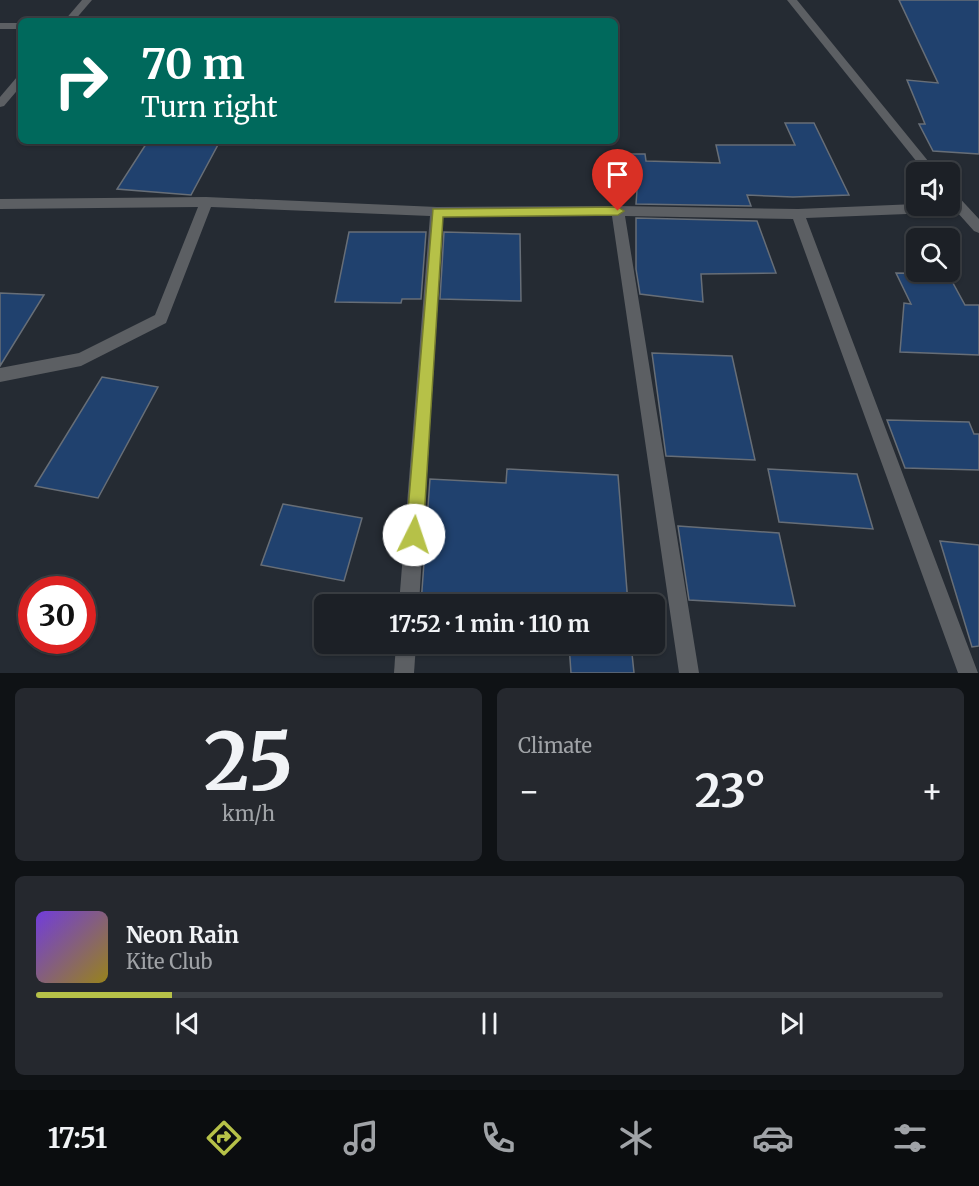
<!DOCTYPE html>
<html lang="en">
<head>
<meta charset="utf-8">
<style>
  :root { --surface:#1c2026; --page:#25282e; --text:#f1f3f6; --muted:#a0a3a7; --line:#3a3e43; --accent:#b6c148 }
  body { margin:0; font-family:Merriweather,serif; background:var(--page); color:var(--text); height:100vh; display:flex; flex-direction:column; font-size:22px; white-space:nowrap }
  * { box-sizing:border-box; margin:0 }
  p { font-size:20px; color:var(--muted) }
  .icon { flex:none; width:33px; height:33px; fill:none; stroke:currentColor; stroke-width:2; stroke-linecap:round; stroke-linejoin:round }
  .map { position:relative; height:673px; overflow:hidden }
  .side { display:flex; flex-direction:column; gap:15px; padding:15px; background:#0f1215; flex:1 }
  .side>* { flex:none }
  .banner { position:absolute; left:18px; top:18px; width:600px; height:126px; border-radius:9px; box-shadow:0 2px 4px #0004,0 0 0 2px var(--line); background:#00695c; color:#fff; overflow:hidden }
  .controls { position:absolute; left:906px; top:162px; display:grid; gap:12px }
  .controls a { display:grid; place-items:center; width:54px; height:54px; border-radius:9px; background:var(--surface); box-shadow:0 2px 4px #0004,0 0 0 2px var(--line); font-size:30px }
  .speed { position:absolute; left:18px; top:576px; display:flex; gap:12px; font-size:30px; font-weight:700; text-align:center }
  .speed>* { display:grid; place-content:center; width:78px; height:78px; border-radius:50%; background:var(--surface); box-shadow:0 2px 4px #0004,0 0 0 2px var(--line); line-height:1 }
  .speed .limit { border:9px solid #d22; background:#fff; color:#111 }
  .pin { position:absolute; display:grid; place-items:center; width:51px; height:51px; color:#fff; margin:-62px -26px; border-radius:50% 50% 50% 0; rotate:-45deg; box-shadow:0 0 6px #0007 }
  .pin .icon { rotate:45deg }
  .me { position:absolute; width:66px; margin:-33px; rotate:4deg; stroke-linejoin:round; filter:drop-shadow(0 0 4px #0008) }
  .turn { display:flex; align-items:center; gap:21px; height:126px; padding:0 24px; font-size:27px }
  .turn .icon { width:78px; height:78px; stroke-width:2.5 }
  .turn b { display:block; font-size:42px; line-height:51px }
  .big { font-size:45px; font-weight:700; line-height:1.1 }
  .side .widget { flex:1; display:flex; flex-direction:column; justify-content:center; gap:9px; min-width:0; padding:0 21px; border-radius:9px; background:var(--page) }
  .side .dial { align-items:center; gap:0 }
  .dial b { font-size:78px; line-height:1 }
  .song { display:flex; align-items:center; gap:18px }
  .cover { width:72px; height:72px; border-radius:9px; background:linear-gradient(135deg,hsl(260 70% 55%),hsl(50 70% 35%)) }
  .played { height:6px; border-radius:3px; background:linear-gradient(90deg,var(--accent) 15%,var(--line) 15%) }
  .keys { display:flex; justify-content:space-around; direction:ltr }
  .heat { display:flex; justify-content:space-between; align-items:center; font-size:33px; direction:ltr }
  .side .tiles { flex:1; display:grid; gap:15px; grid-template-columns:1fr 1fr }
  .widget:last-child { grid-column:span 2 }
  .trip { position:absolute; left:314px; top:594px; width:351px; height:60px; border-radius:9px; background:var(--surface); box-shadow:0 2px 4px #0004,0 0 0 2px var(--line); font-weight:700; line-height:60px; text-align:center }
  .dock { display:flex; height:96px; justify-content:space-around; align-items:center; background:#0b0d0f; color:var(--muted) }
  .dock .icon { width:42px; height:42px }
  .dock .selected { color:var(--accent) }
  .dock b { font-size:27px; color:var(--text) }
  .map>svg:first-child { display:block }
</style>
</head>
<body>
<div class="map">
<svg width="979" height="673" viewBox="0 0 979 673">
  <rect width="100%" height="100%" fill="#252b33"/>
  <!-- building -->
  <g fill="#20416e" stroke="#676e77" stroke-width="1.5">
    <path d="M899,0H979V154L933,151L919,124H925L907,80L938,83Z"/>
    <path d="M785,123H814L849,195L793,197L747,195L751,206L636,204L637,190H625L619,154H645L646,161L720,163L716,145H795Z"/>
    <path d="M148,141H220L191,195L117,189Z"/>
    <path d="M636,218L757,221L776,273L701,274L703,302L640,294L636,269Z"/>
    <path d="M349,232H426L421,299H402L401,303L335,302Z"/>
    <path d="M444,232L520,234L521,301L440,299Z"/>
    <path d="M896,273L948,274L965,305H979V355L900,352L904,303L911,304Z"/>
    <path d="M0,293L44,295L0,366Z"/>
    <path d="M652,353L732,356L755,460L666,456Z"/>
    <path d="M102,377L158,387L98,498L35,486Z"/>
    <path d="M887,420L969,422L974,434H979V470L905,468Z"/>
    <path d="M507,469L618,475L628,604H421L430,479L506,483Z"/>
    <path d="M768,469L857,474L873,529L779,522Z"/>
    <path d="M283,504L362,518L344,581L261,565Z"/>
    <path d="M678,526L779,533L795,606L689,600Z"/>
    <path d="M940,541L979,545V646L972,647Z"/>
    <path d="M569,644H631L634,673H571Z"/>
  </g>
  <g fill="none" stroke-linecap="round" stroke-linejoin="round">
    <!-- minor -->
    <g fill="#5c5f63" fill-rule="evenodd">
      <path d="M82,0H92L74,21H64Z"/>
      <path d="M787,0H797L937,172H925Z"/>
      <rect x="0" y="23" width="21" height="6"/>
      <path d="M21,76V86L4,106L0,107V97L17,77Z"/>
      <path d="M950,191L954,192L979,219V233L974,231L957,212L806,218L978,673H958L793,219L625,216L699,673H679L612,216L443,217L419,604H399L430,216L211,207L166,323L81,366L0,382V368L79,353L155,315L198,207L0,209V199L206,197L437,207L618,206L798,209L916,204L950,206Z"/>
      <path d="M396,644H416L414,673H394Z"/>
    </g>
  </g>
  <!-- route -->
  <path fill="#b6c148" stroke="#767d2f" stroke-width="1.5" d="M618,207L624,211L618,215L443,217L423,535L420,541L414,544L408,541L406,535L433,209Z"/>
</svg>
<div class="controls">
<a><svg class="icon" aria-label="sound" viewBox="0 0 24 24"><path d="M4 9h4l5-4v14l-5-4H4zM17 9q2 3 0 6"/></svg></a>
<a><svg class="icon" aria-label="search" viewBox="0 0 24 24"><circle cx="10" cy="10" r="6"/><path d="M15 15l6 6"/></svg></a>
</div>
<div class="speed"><div class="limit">30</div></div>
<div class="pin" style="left:618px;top:211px;background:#d93025"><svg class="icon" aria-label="arrive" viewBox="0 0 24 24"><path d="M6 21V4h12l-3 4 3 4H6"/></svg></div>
<svg class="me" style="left:414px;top:535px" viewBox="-20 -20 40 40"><circle r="19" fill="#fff"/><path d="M0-13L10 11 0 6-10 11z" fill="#b6c148"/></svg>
<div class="trip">17:52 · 1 min · 110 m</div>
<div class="banner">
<div class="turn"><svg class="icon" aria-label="right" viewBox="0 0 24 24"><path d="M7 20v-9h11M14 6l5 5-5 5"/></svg><div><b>70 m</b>Turn right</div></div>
</div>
</div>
<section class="side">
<div class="tiles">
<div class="widget dial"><b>25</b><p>km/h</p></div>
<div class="widget"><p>Climate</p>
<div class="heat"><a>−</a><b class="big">23°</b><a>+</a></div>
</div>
<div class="widget">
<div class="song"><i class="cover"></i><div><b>Neon Rain</b><p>Kite Club</p></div></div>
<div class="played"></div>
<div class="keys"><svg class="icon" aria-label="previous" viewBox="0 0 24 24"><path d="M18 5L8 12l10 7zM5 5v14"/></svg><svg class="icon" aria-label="pause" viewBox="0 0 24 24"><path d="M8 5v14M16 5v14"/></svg><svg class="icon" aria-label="next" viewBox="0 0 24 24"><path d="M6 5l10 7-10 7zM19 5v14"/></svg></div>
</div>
</div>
</section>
<nav class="dock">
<b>17:51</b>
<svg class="icon selected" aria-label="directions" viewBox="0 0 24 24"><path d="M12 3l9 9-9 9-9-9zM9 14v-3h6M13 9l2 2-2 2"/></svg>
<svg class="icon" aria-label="music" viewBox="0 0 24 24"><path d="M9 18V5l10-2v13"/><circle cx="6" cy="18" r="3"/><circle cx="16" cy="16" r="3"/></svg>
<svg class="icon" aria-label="phone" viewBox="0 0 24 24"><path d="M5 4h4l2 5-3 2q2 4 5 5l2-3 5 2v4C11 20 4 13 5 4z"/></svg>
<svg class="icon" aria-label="climate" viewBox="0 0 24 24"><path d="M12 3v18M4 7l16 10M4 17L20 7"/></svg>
<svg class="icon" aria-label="car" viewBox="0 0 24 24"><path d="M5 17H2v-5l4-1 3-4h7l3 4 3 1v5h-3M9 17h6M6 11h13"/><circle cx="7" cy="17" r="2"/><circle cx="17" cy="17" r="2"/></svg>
<svg class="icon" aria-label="filters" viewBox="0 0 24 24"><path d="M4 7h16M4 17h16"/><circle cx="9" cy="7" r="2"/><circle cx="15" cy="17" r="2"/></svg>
</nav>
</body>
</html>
